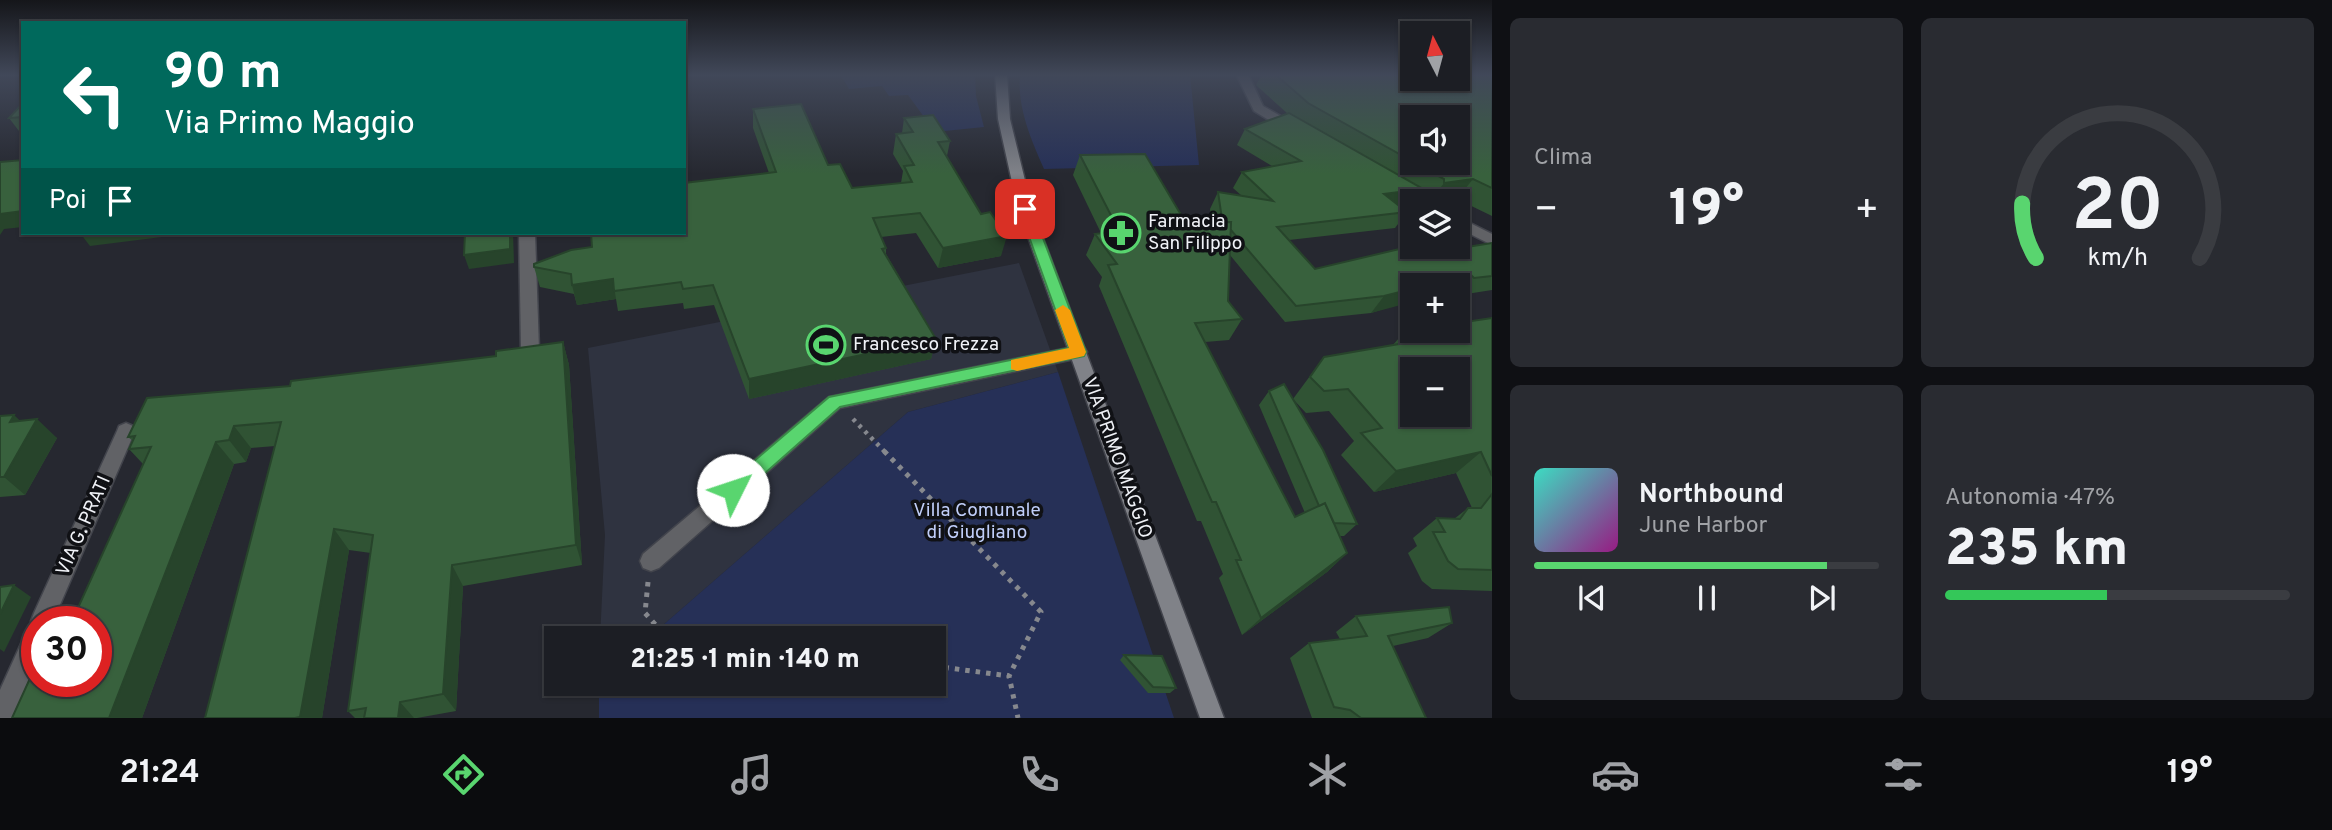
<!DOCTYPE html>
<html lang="it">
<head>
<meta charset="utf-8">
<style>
  :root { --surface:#1c1e24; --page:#292b31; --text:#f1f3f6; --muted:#a0a2a6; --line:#3a3c41; --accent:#59d56f }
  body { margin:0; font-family:Overpass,sans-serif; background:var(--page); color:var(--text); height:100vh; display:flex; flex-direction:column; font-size:26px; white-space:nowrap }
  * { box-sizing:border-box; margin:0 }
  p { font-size:23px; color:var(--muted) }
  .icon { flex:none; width:38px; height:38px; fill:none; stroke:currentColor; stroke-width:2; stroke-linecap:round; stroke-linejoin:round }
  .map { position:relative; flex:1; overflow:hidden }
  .panel { display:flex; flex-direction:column; gap:18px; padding:18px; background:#0f1014; width:840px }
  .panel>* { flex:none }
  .banner { position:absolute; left:21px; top:21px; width:665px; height:214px; border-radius:0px; box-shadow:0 2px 5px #0004,0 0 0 2px var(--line); background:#00695c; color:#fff; overflow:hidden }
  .needle { width:46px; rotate:354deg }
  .buttons { position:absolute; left:1400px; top:21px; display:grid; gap:14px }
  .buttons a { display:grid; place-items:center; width:70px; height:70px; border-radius:0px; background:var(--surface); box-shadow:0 2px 5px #0004,0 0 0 2px var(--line); font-size:35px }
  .speed { position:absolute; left:21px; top:606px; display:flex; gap:14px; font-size:35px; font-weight:700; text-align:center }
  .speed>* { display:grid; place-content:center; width:91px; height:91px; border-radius:50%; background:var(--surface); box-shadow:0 2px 5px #0004,0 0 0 2px var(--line); line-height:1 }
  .speed .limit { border:10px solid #d22; background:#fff; color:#111 }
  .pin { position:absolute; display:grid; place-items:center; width:60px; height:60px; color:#fff; margin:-30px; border-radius:14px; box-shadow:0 4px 10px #0006 }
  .me { position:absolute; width:77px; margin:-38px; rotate:49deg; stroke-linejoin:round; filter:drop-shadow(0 0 5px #0008) }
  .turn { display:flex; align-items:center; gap:24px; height:147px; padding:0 28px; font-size:32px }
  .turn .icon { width:91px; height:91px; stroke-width:2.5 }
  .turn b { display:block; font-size:49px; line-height:60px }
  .then { display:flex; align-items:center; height:66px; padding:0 28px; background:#0003; gap:14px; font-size:26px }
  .big { font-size:52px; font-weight:800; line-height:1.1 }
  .panel .tile { flex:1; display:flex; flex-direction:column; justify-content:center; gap:10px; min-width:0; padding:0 24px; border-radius:10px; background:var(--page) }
  .panel .dial { align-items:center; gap:0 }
  .dial svg { height:182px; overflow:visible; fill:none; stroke:var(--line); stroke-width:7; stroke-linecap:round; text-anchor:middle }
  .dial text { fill:var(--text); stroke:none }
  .song { display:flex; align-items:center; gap:21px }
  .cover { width:84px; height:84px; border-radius:10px; background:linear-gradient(135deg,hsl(170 70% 55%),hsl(310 70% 35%)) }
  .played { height:7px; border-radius:4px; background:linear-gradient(90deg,var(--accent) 85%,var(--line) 85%) }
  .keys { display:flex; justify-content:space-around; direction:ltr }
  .heat { display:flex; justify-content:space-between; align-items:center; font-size:38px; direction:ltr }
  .charge { height:10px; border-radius:5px; background:linear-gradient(90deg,#34c759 47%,var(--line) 0) }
  .panel .tiles { flex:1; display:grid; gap:18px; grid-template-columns:repeat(2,1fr) }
  .trip { position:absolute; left:544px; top:626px; width:402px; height:70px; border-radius:0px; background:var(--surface); box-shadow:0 2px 5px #0004,0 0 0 2px var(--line); font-weight:800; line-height:70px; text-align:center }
  .tab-bar { display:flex; height:112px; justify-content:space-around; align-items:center; background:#0b0c0e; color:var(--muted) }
  .tab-bar .icon { width:49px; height:49px }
  .tab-bar .current { color:var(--accent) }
  .tab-bar b { font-size:32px; color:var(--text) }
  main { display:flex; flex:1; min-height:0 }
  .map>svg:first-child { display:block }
</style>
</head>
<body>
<main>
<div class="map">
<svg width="1492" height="718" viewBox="0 0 1492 718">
  <rect width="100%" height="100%" fill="#262830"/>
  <!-- built -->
  <path fill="#2f3340" d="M1019,263L1058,372L908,412L647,639H600L605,535L588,348Z"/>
  <!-- green -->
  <g fill="#263057">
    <path d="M840,74H975L976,96L984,127L935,132L908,95L889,96L882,86L849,89Z"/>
    <path d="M1020,74H1190L1199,165L1044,169C1031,139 1017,108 1020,74Z"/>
    <path d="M1058,372L1174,718H599V684H934V639H647L908,412Z"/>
  </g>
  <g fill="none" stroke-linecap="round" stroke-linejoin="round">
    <defs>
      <g id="street">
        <path d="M1236,74H1248L1263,106L1300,127V133H1290L1254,111Z"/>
        <path d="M1458,217L1492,234V245L1458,228Z"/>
        <path d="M519,233H535L539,349L530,355L521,349Z"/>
        <path d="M1078,346L1084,347L1087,352L1084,357L840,408L659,568L651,571L643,568L640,561L643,554L829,397Z"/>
        <path d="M126,423L133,426L135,431L53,621H37V661L12,718H0V690L29,626L32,625L31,621L34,613L117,431L119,426Z"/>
      </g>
      <path id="secondary" d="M995,74H1007L1010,119L1032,209L1224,718H1200L1018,209L998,119Z"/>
    </defs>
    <!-- street casing -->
    <use href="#street" stroke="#42444c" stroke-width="3"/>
    <!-- secondary casing -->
    <use href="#secondary" stroke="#42444c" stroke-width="3"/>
    <!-- path-far1 -->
    <path stroke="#86888e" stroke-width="4.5" stroke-dasharray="3.5 5" stroke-linecap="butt" d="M853,419L885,452"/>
    <!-- path -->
    <g stroke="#86888e" stroke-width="5" stroke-dasharray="4.5 6" stroke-linecap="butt">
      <path d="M884,451L1041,612L1009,676L1018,718"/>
      <path d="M648,582L645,613L668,639"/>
      <path d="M934,666L1009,676"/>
    </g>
    <!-- street -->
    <use href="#street" fill="#616266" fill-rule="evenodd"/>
    <!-- secondary -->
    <use href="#secondary" fill="#808288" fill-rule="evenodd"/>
  </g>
  <!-- wall -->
  <g fill="#305334" fill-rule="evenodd">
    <path d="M1262,74H1492V216L1457,199L1439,201H1429L1428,199L1419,194L1414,201H1412L1411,205L1400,207L1407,212L1395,228L1289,240L1315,269L1492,243V290L1460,295L1458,293V285L1371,313L1285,322L1230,255L1228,301L1242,319L1229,340L1205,342L1295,517L1305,513L1259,405L1269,391L1357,524L1344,536H1340L1347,553L1327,572L1242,635L1219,578L1223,574L1201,521H1197L1099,286L1102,277L1086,255L1095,234L1101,233L1073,175L1080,155L1187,225L1212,223L1210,209L1218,192L1242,196L1233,188L1242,172L1272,166L1237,145L1245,129L1288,114L1256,85ZM1412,117L1458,163H1412Z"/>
    <path d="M23,103V131H19L9,118Z"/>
    <path d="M753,109L828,165L852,188L901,183L903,171L893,154L896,134L902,133L904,118L950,141L947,156L1001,256L938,268L916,233L881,237L886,248V254L936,339L931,359L749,399L714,305L684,309L683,303L618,311L616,299L577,305L574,294L540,287L534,267L592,247L769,173L753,128Z"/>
    <path d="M1492,318V591L1432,589L1422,581L1408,553L1417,546L1413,538L1437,518L1454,519L1468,508H1472L1456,473L1374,492L1341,455L1354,441L1329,411L1306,413L1293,399L1324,357L1393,345L1405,331Z"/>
    <path d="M563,342L569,365L582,565L463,586L456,711L417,718H355L348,711L371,553L349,550L322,718H205L275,446L251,448L246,462L234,464L142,718H12L96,681L143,464L129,449L133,441L128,437L290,386L496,356Z"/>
    <path d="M0,416L20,421L57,438L25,495L0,497Z"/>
    <path d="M1356,616L1452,623L1428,638L1393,646L1426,718H1312L1290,658L1309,643L1340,639L1336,632Z"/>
    <path d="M1124,655L1176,688L1170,693H1148L1120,660Z"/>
  </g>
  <!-- shaded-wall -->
  <g fill="#27442b">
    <path d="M1473,179L1457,199L1430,201L1444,183Z"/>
    <path d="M1423,189L1414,201H1412L1411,205L1373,211L1384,194Z"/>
    <path d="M23,211V227L4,229L0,235V214Z"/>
    <path d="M80,233H186V234L90,246Z"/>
    <path d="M510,233H513L514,263L469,269L464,255Z"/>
    <path d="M1007,236L1001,256L938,268L943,248Z"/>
    <path d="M1470,274L1458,288V285H1427Z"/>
    <path d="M613,279L616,299L577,305L572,285Z"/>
    <path d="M1412,289V302L1371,313L1384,296Z"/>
    <path d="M936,339L931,359L749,399V379Z"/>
    <path d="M563,342L569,365L582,565L576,545Z"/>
    <path d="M14,415L31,431L37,419L57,438L25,495L4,477L10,422Z"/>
    <path d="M234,426L251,448L246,462L229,440Z"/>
    <path d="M216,442L234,464L142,718H109Z"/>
    <path d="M1481,452L1456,473L1374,492L1396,471Z"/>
    <path d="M334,529L349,550L322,718H301L300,717Z"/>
    <path d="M1347,553L1327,572L1242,635L1261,618Z"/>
    <path d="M452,565L463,586L456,711L443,694Z"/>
    <path d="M14,585L31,597L4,652L0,649V614Z"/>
    <path d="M400,702L414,718H398Z"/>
  </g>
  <!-- building -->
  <g fill="#38613d" stroke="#27442b" stroke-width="2" fill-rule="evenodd">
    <path d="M1275,74H1412V79H1458V74H1492V188L1473,179L1444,183V179L1415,163H1458V117H1412V161L1308,103Z"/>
    <path d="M23,103V117L9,118Z"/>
    <path d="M801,104L828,165L840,164L852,188L912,182L904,166L914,165L896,134L913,132L904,118L933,115L950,141L938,142L981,214L990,212L1007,236L943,248L920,213L873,218L886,248L882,249L936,339L749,379L713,285L683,289L681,282L614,291L613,279L572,285L571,274L534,267V264L571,250L592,247L591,233H684V183L776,172L753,109Z"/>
    <path d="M1289,113L1423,189L1384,194L1407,212L1277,227L1315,269L1412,246V247H1453L1455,249L1492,243V276L1474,278L1470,274L1427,285H1412V289L1384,296L1296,306L1230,229L1231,222H1225L1222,219L1218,192L1273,201L1242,172L1301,161L1245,129Z"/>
    <path d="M1145,154L1187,225L1231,222L1228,301L1242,319L1195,323L1295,517L1325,503L1347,553L1261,618L1236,560H1241L1216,502H1212L1108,265L1117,264L1095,234L1119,231L1080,155Z"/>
    <path d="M23,160V211L0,214V162Z"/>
    <path d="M465,233H510V249L464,255Z"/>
    <path d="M1492,318V476L1481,452L1396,471L1361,433L1382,428L1348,389L1324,391L1310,377L1324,357L1416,341L1405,331L1412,330V331H1458V323ZM1412,369H1458V415H1412Z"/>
    <path d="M563,342L576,545L452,565L443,694L400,702L398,718H364L366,708L348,711L373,535L334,529L300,717L295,718H205L281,422L234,426L229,440L216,442L109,718H12L37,663V681H96V621H72L151,447L129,449L135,436L128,437L147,398L290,386L291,381L496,356V351Z"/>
    <path d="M1284,384L1323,450L1357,524L1334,523L1325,503L1319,506L1269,391Z"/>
    <path d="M14,415L10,422L37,419L4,477H0V416Z"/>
    <path d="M1492,494V570L1458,569L1448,561L1433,532H1445L1437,518L1460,519L1468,508H1481Z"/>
    <path d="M14,585L0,614V587Z"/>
    <path d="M1449,607L1452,623L1388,636L1426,718H1361L1350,710L1334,707L1309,643L1367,636L1356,616Z"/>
    <path d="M1124,655L1162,656L1176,688L1153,687Z"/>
  </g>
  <!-- sky -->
  <linearGradient id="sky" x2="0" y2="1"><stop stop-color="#15161a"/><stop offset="0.43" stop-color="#414859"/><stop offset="1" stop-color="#414859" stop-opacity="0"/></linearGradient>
  <rect width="1492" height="174" fill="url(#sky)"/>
  <!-- route -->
  <path fill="#59d56f" stroke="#3a8a48" stroke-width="2" d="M1021,206L1032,209L1086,352L1084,356L840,407L739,496H726L724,490L726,485L829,397L1069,348L1019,209Z"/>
  <!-- slow -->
  <path fill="#f59e0b" d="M1063,305L1070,310L1086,352L1084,356L1017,371L1011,369V360L1069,348L1055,310Z"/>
  <!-- icons -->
  <defs>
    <symbol id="pharmacy-ring" viewBox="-11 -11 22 22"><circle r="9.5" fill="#101115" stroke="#59d56f" stroke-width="1.5"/><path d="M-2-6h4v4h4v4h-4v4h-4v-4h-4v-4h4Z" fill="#59d56f"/></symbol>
    <symbol id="stadium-ring" viewBox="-11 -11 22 22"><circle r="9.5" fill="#101115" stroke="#59d56f" stroke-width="1.5"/><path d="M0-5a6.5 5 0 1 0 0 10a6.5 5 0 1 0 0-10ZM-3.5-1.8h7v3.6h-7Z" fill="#59d56f"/></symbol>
  </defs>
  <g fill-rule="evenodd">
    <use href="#pharmacy-ring" x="1099" y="211" width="44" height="44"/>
    <use href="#stadium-ring" x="804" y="323" width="44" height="44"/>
  </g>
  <g text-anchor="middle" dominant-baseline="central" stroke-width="7" stroke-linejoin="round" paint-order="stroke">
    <!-- poi labels -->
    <g font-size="19" fill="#f0f2f7" stroke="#101115" text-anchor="start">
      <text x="1148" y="222">Farmacia<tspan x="1148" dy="22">San Filippo</tspan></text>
      <text x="853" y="345">Francesco Frezza</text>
    </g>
    <!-- street labels -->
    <g font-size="19" fill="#f0f2f7" stroke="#101115">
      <text transform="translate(1117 458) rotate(70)">VIA PRIMO MAGGIO</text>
      <text transform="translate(84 526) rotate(-66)">VIA G. PRATI</text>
    </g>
    <!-- park labels -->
    <g font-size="19" fill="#c0cef9" stroke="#101115">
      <text x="977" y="511">Villa Comunale<tspan x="977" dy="22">di Giugliano</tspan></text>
    </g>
  </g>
</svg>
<div class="buttons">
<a><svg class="needle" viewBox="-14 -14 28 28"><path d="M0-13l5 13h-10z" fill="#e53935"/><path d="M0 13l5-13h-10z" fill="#a0a2a6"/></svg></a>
<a><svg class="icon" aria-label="sound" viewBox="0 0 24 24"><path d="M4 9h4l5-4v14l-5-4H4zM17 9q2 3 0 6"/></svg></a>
<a><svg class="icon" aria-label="layers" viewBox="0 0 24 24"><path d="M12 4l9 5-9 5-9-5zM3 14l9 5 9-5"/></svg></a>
<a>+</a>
<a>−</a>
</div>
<div class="speed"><div class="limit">30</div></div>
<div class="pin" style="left:1025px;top:209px;background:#d93025"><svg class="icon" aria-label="arrive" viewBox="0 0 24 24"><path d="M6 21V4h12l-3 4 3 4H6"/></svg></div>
<svg class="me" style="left:733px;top:490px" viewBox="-20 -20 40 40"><circle r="19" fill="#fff"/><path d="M0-13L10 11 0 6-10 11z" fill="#59d56f"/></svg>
<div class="trip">21:25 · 1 min · 140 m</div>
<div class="banner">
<div class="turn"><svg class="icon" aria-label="left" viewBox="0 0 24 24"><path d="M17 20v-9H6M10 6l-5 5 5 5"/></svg><div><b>90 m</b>Via Primo Maggio</div></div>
<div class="then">Poi<svg class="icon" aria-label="arrive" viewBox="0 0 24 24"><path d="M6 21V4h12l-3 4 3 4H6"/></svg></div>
</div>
</div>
<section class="panel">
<div class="tiles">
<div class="tile"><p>Clima</p>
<div class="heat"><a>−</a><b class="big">19°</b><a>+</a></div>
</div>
<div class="tile dial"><svg viewBox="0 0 100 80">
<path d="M14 69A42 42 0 1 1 86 69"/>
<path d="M14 69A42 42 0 0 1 8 45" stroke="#59d56f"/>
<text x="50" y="56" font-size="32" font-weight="700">20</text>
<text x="50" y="72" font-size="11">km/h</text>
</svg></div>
<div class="tile">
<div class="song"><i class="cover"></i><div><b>Northbound</b><p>June Harbor</p></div></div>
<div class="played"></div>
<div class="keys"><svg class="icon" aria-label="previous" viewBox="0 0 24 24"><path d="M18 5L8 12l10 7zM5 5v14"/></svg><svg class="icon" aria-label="pause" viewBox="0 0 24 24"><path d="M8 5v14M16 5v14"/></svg><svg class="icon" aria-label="next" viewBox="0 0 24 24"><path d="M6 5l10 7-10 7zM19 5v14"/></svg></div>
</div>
<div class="tile"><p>Autonomia · 47%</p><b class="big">235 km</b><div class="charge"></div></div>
</div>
</section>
</main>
<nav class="tab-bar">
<b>21:24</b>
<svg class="icon current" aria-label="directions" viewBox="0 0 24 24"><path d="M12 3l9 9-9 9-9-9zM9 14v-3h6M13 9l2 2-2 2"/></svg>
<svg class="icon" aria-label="music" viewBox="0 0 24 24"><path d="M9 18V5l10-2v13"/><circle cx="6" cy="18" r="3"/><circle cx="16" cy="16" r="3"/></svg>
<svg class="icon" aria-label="phone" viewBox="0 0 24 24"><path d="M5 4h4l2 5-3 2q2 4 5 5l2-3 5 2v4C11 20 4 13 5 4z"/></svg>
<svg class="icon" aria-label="climate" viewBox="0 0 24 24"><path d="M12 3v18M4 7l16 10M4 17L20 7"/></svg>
<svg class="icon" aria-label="car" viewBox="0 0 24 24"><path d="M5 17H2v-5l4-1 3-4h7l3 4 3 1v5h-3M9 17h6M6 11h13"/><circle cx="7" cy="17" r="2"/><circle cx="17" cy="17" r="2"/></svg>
<svg class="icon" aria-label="filters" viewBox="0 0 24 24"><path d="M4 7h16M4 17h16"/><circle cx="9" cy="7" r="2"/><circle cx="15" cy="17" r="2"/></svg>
<b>19°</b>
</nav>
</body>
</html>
